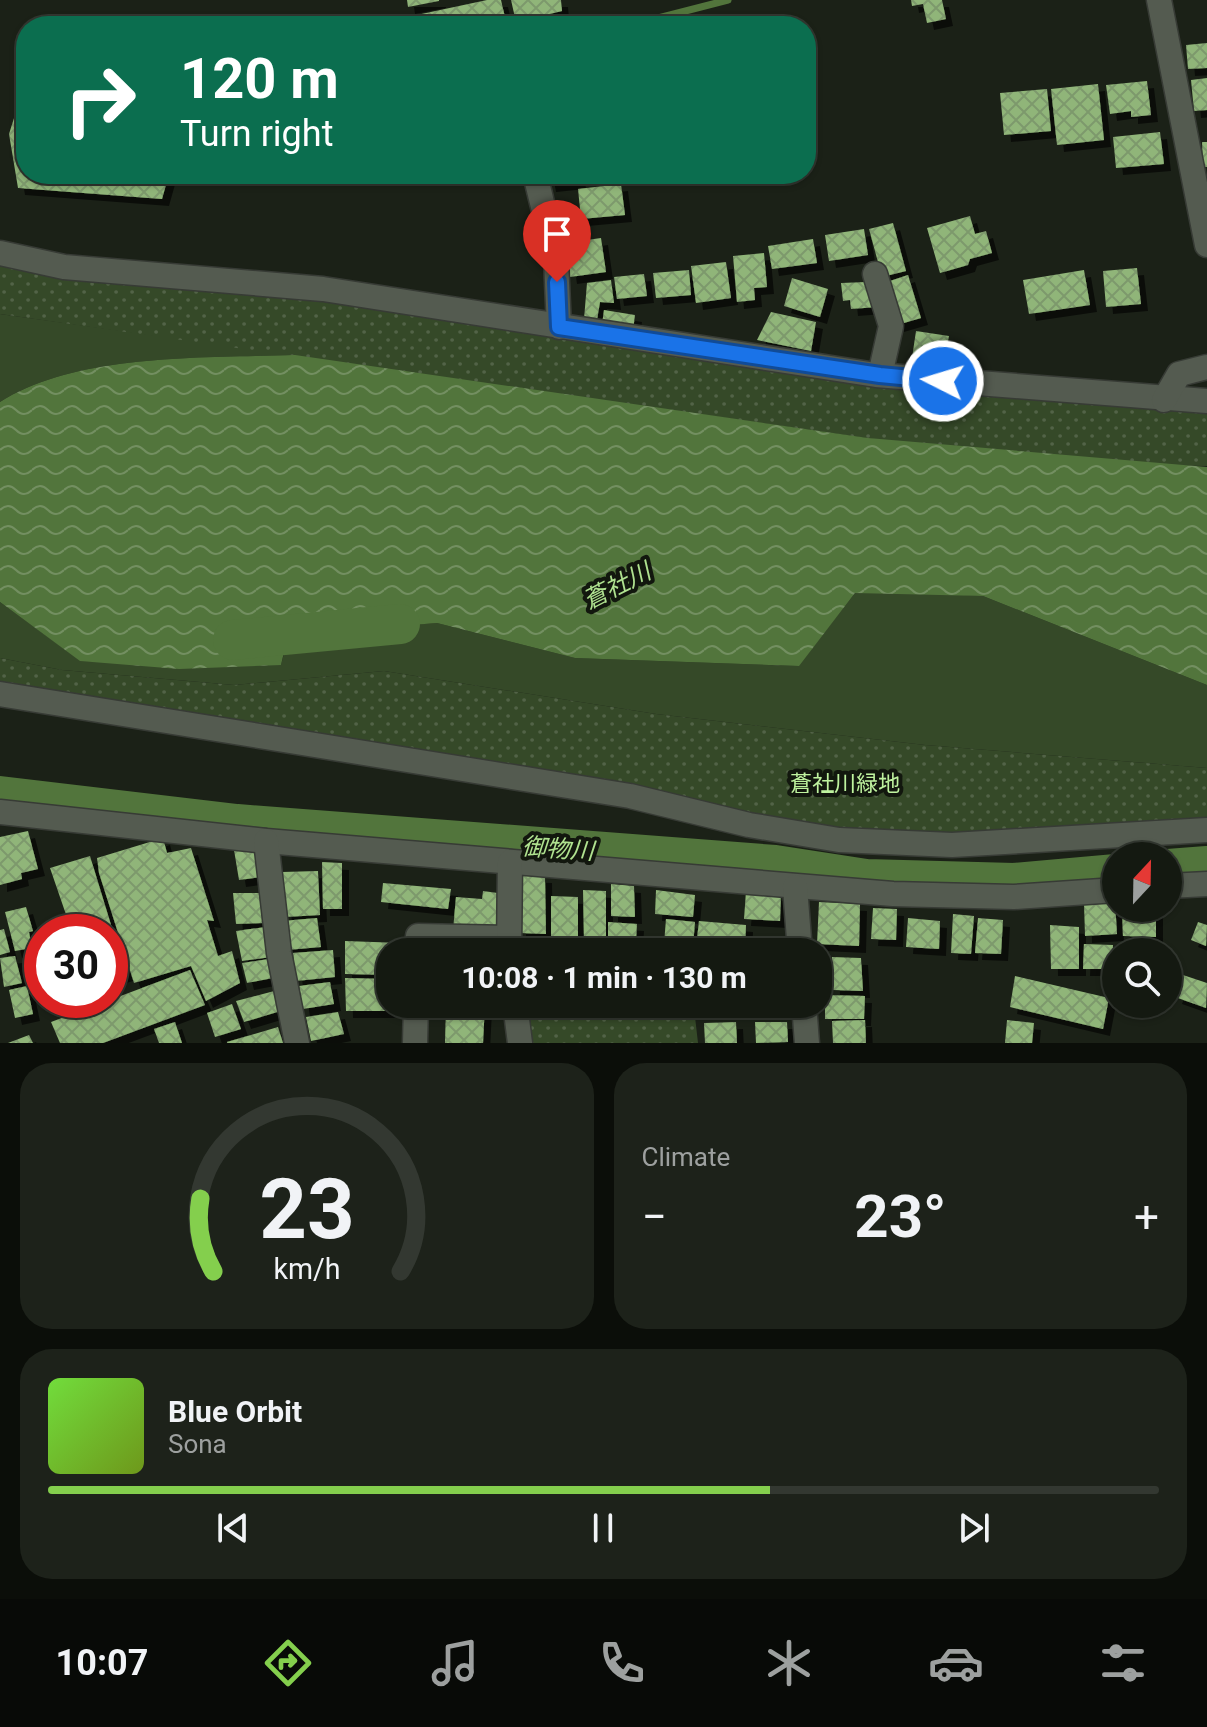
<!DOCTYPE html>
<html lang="en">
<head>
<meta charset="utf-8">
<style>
  :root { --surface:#141911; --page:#1d221a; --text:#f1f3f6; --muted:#9da09f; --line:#333831; --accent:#84cf4d }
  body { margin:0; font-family:Roboto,"Noto Sans JP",sans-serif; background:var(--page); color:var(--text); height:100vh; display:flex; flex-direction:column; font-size:30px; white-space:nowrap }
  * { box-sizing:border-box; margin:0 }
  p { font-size:26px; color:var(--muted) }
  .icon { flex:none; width:44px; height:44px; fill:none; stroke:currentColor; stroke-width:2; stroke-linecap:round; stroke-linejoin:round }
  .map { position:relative; height:1043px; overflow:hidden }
  .panel { display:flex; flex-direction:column; gap:20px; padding:20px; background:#0b0e09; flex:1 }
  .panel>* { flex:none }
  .guide { position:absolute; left:16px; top:16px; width:800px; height:168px; border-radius:32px; box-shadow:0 2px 6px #0004,0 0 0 2px var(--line); background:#0b6e4f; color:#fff; overflow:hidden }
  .needle { width:52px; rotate:22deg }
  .buttons { position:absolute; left:1102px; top:842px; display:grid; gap:16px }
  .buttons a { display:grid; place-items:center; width:80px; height:80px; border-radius:50%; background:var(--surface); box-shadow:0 2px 6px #0004,0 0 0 2px var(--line); font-size:40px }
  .speed { position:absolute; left:24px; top:914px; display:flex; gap:16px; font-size:40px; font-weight:700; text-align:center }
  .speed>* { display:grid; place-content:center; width:104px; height:104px; border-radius:50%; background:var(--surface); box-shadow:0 2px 6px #0004,0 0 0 2px var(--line); line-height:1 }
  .speed .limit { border:12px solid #d22; background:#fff; color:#111 }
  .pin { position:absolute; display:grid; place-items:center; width:68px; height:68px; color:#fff; margin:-82px -34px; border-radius:50% 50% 50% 0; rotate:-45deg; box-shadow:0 0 8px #0007 }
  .pin .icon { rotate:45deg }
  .me { position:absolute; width:88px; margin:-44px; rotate:275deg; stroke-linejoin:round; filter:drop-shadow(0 0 6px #0008) }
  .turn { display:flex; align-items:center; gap:28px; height:168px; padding:0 32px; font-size:36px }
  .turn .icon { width:104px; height:104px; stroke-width:2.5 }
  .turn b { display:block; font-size:56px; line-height:68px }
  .big { font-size:60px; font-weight:700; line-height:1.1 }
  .panel .widget { flex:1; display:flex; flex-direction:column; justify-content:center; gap:12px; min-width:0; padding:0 28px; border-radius:32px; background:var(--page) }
  .panel .dial { align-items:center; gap:0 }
  .dial svg { height:208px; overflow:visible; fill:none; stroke:var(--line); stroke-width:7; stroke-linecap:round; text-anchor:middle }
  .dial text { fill:var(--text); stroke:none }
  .song { display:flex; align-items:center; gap:24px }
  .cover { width:96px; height:96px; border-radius:12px; background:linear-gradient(135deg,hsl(100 70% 55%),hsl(80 70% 35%)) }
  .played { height:8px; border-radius:4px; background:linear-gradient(90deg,var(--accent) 65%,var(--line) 65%) }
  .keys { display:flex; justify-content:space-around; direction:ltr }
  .heat { display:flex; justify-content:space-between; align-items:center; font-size:44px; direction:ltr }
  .panel .tiles { flex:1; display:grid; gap:20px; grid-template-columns:1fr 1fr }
  .widget:last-child { grid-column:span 2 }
  .trip { position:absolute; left:376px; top:938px; width:456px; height:80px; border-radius:32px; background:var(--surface); box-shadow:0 2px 6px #0004,0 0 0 2px var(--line); font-weight:700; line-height:80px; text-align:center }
  .menu { display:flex; height:128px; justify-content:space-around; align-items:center; background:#080a07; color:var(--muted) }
  .menu .icon { width:56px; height:56px }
  .menu .active { color:var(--accent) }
  .menu b { font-size:36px; color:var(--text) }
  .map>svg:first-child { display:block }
</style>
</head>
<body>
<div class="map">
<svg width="1207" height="1043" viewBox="0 0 1207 1043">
  <defs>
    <pattern id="park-dots" width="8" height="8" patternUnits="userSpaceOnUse" patternTransform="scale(2)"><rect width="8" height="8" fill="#354928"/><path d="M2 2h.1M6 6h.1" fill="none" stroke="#526347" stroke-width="1.8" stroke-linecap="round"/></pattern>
    <pattern id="water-waves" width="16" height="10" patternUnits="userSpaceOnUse" patternTransform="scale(2)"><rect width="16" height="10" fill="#52753c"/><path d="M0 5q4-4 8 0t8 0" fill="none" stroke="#738f61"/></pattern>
    <pattern id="building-cross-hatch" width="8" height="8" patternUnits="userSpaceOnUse" patternTransform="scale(2)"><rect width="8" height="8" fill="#90b579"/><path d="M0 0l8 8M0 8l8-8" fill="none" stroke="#7d996c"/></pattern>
    <filter id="shadow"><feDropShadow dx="7" dy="7" stdDeviation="0" flood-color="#0009"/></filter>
  </defs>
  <rect width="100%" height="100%" fill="#1b2117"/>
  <!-- grass -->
  <g fill="#354928">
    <path d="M0,314L295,355C205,358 77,353 0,402Z"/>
    <path d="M907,592L983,596L1207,685V768L925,745L656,714L384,671L234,685L62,670L0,658V602L81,661L281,665L289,634L437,623L575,658L798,666L855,593Z"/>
  </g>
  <!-- park -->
  <g fill="url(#park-dots)">
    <path d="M0,265L42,275L322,299L971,394L1207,410V466L1141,465L894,442L0,314Z"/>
    <path d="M0,658L62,670L234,685L384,671L656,714L925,745L1207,768V820L975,835L853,831L766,820L644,787L0,685Z"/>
    <path d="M520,940L621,941L622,952H521Z"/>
    <path d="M526,1004H627L629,1019L695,1017L698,1043H530Z"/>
  </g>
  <!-- water -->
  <path fill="url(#water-waves)" d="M295,355L868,438L1207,467V685L983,596L855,593L799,666L575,658L437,623L288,635L281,665L179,669L80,661L0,602V402C77,353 205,358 295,355Z"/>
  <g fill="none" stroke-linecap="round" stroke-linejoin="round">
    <!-- stream -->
    <path stroke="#52753c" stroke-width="7" d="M627,26L728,0"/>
    <!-- river -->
    <g stroke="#52753c" stroke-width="40">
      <path d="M233,640L400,624"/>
      <path d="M0,796L237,824L775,865L866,879L1014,883L1116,874"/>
      <path d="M1168,869L1207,866"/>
    </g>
  </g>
  <!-- building -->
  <g fill="url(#building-cross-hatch)" filter="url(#shadow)">
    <path d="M407,0H439V1L408,7Z"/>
    <path d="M487,0H501L507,26H396L398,19Z"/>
    <path d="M511,0H561L562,11L516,22Z"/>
    <path d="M911,0H942L946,19L927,23L923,4L912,6Z"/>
    <path d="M1207,43V68L1188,69L1186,45Z"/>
    <path d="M1207,78V110L1194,111L1191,80Z"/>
    <path d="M1147,81L1151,115L1131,117V111L1110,114L1106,85Z"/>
    <path d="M25,83L26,174H169L162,199L18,188L9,134Z"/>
    <path d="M1098,84L1104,140L1057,145L1051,89Z"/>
    <path d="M1047,89L1051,131L1004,135L1000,93Z"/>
    <path d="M1160,132L1164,164L1116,168L1113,137Z"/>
    <path d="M1202,142H1207V167H1203Z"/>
    <path d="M547,174H578L579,182L549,185Z"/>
    <path d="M621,184L625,215L581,219L578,189Z"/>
    <path d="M970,216L975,234L986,231L992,253L970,259L968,265L940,273L927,228Z"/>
    <path d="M893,223L906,271L882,277L869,229Z"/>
    <path d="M864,229L868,255L829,261L825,235Z"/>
    <path d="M601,238L606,272L570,277L565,243Z"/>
    <path d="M813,239L817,263L772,269L768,246Z"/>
    <path d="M764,253L767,287L754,288L755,300L737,302L733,256Z"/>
    <path d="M726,262L731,298L696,303L691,266Z"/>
    <path d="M1137,268L1141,304L1106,307L1103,271Z"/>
    <path d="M689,270L691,295L656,298L653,273Z"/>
    <path d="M1084,270L1090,305L1029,314L1023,280Z"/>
    <path d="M644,274L647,296L617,299L614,277Z"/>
    <path d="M908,275L921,318L897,325L884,283Z"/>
    <path d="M792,278L828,289L820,317L784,306Z"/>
    <path d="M611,280L614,303L600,302L597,320L584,319L587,283Z"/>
    <path d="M866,282V289L876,288L877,307L851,309L850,300L843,301L841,283Z"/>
    <path d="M604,310L635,315L633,330L602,325Z"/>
    <path d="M771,312L816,322L811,351L757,340Z"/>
    <path d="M916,331L949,336L944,364L912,358Z"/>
    <path d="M28,831L38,869L21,873L22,879L0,885V837Z"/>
    <path d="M163,838L167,853L191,848L214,921L207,920L218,956L232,951L240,983L206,1001L191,966L134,983L99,873L97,858Z"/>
    <path d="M257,848L261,877L239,880L234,850Z"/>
    <path d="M90,856L126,974L110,979V932H72L50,868Z"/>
    <path d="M322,862L342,863V909H323Z"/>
    <path d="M318,871L320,915L285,917L282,872Z"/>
    <path d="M518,875L545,876L546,934L519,933Z"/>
    <path d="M383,883L451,889L448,909L381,902Z"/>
    <path d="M611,884L634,886L635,917L611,916Z"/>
    <path d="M583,890L606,891V939L584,938Z"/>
    <path d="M656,890L695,895L693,917L655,914Z"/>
    <path d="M483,891L505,894L502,935L453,930L456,897L482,899Z"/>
    <path d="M746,891L781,894L780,921L744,919Z"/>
    <path d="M233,893H260L263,923L236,924Z"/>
    <path d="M551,896L578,897V937H551Z"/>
    <path d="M1115,901L1117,934L1085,936L1084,903Z"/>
    <path d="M819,902L860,904L859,946L817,944Z"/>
    <path d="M26,907L33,931L29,932L32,948L15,951L5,912Z"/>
    <path d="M873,908L897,909L896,940L871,939Z"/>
    <path d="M1122,910L1156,911V937L1123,936Z"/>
    <path d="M953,914L974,916L971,954L951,953Z"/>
    <path d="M317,918L321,947L287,950L282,921Z"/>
    <path d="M908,918L940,921L939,949L906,947Z"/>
    <path d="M978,918L1003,920L1001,954L975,953Z"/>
    <path d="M666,919L695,922L693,946L664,944Z"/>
    <path d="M699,921L746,925L745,951L696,948Z"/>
    <path d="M608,922L637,924L636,940L608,938Z"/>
    <path d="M1198,922L1207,925L1206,946L1191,940Z"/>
    <path d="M1050,925L1079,927V969H1051Z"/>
    <path d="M266,927L271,957L242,961L236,931Z"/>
    <path d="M4,929L10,952L0,955V930Z"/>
    <path d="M345,941L402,943V952H390V975L345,974Z"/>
    <path d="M1084,944L1113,945L1112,969H1083Z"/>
    <path d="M1155,945V952H1123V947Z"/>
    <path d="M333,950L335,977L296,981L293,953Z"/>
    <path d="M15,956L22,983L4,987L0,958Z"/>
    <path d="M832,957L861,958L863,991L833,990Z"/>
    <path d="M269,959L273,978L247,983L242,963Z"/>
    <path d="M190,970L205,1005L103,1043H60L51,1022Z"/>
    <path d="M1183,975L1207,983L1206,1008L1175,997Z"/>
    <path d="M1015,976L1109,998L1103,1029L1010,1007Z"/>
    <path d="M345,978L390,979V1004H407L408,1011H346Z"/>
    <path d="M330,982L334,1004L303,1009L299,986Z"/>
    <path d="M27,986L33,1014L15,1018L9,990Z"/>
    <path d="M278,990L284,1010L244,1022L236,1001Z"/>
    <path d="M825,995L865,996L864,1019H825Z"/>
    <path d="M232,1004L241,1029L215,1037L207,1013Z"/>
    <path d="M446,1004H485L483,1043H445Z"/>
    <path d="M338,1012L344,1034L311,1041L306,1017Z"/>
    <path d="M865,1020L866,1043H833L832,1021Z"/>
    <path d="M1007,1020L1034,1023L1032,1043H1005Z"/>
    <path d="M175,1022L182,1043H159L154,1029Z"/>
    <path d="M736,1022L737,1043H705L704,1023Z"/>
    <path d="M755,1022H787L788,1042L756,1043Z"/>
    <path d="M278,1027L283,1043H227V1042Z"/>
    <path d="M29,1035L33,1043H8Z"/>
  </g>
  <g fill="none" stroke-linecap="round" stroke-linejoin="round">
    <defs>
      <g id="minor">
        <path d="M1159,0L1207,245"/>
        <path d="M535,174L556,260L559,327"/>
        <path d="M0,253L64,267L323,289L876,375L1207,401"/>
        <path d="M875,274L891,326L880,375"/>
        <path d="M1164,400L1179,374L1207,367"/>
        <path d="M0,694L630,796L749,825L839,840L952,845L1207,830"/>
        <path d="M0,812L266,841L893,894L1014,897L1116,890"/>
        <path d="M266,841L279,953L297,1043"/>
        <path d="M1168,886L1207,884"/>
        <path d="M795,887L800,952"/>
        <path d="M417,952L418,936L509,938"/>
        <path d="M509,952L510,862"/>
        <path d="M515,1004L520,1043"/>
        <path d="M804,1004L807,1043"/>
        <path d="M415,1043L416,1004"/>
      </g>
    </defs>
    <!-- minor casing -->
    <use href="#minor" stroke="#373b35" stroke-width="27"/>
    <!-- minor -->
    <use href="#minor" stroke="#545b50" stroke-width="24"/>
  </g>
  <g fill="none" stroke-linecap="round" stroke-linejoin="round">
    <defs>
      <path id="route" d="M557,282L559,327L880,375L943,381"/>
    </defs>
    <!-- route casing -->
    <use href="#route" stroke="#114b97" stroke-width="20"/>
    <!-- route -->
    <use href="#route" stroke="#1a73e8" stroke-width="14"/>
  </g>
  <g text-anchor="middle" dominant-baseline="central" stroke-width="8" stroke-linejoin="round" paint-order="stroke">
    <!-- park labels -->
    <g font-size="22" fill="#bff39f" stroke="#12170e">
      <text x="845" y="783">蒼社川緑地</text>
    </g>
    <!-- water labels -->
    <g font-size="24" font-style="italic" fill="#b0e390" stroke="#12170e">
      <text transform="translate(617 586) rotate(-27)">蒼社川</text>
      <text transform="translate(558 849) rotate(4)">御物川</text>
    </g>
  </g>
</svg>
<div class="buttons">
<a><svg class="needle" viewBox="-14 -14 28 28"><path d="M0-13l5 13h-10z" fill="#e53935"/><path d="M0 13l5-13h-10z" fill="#9da09f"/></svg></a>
<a><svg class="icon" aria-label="search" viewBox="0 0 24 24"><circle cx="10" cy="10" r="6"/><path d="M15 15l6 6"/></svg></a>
</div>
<div class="speed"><div class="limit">30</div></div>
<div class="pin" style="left:557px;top:282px;background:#d93025"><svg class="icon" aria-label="arrive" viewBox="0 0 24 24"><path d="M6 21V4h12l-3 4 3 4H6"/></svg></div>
<svg class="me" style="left:943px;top:381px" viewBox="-20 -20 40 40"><circle r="17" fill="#1a73e8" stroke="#fff" stroke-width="3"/><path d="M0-11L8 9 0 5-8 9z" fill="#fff"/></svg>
<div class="trip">10:08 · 1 min · 130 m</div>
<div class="guide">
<div class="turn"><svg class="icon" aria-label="right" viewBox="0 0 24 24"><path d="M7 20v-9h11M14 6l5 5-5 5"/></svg><div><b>120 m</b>Turn right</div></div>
</div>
</div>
<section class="panel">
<div class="tiles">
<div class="widget dial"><svg viewBox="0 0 100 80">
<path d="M14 69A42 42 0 1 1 86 69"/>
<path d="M14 69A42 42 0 0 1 9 41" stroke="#84cf4d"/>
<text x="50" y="56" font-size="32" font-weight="700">23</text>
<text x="50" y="72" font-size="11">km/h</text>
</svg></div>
<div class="widget"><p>Climate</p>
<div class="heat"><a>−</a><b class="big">23°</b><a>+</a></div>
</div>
<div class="widget">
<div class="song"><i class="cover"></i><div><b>Blue Orbit</b><p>Sona</p></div></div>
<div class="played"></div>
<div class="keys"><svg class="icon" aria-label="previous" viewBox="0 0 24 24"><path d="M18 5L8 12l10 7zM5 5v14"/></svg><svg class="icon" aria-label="pause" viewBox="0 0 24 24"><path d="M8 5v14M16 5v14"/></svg><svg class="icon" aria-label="next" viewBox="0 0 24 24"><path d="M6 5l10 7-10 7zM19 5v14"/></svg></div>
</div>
</div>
</section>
<nav class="menu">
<b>10:07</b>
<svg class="icon active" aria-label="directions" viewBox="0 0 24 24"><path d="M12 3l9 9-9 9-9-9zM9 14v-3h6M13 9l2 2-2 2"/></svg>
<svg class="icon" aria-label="music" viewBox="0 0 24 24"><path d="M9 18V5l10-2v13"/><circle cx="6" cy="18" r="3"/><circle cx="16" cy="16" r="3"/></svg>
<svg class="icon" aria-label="phone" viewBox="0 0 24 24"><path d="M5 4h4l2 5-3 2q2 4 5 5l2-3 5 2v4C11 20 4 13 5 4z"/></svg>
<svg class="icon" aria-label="climate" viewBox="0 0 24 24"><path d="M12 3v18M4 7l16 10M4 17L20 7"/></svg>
<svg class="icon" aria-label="car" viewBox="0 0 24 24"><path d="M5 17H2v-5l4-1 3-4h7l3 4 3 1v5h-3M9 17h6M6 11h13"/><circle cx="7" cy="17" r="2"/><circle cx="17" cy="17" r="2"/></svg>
<svg class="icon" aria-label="filters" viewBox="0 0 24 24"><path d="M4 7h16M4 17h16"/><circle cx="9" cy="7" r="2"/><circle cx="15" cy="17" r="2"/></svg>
</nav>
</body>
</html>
